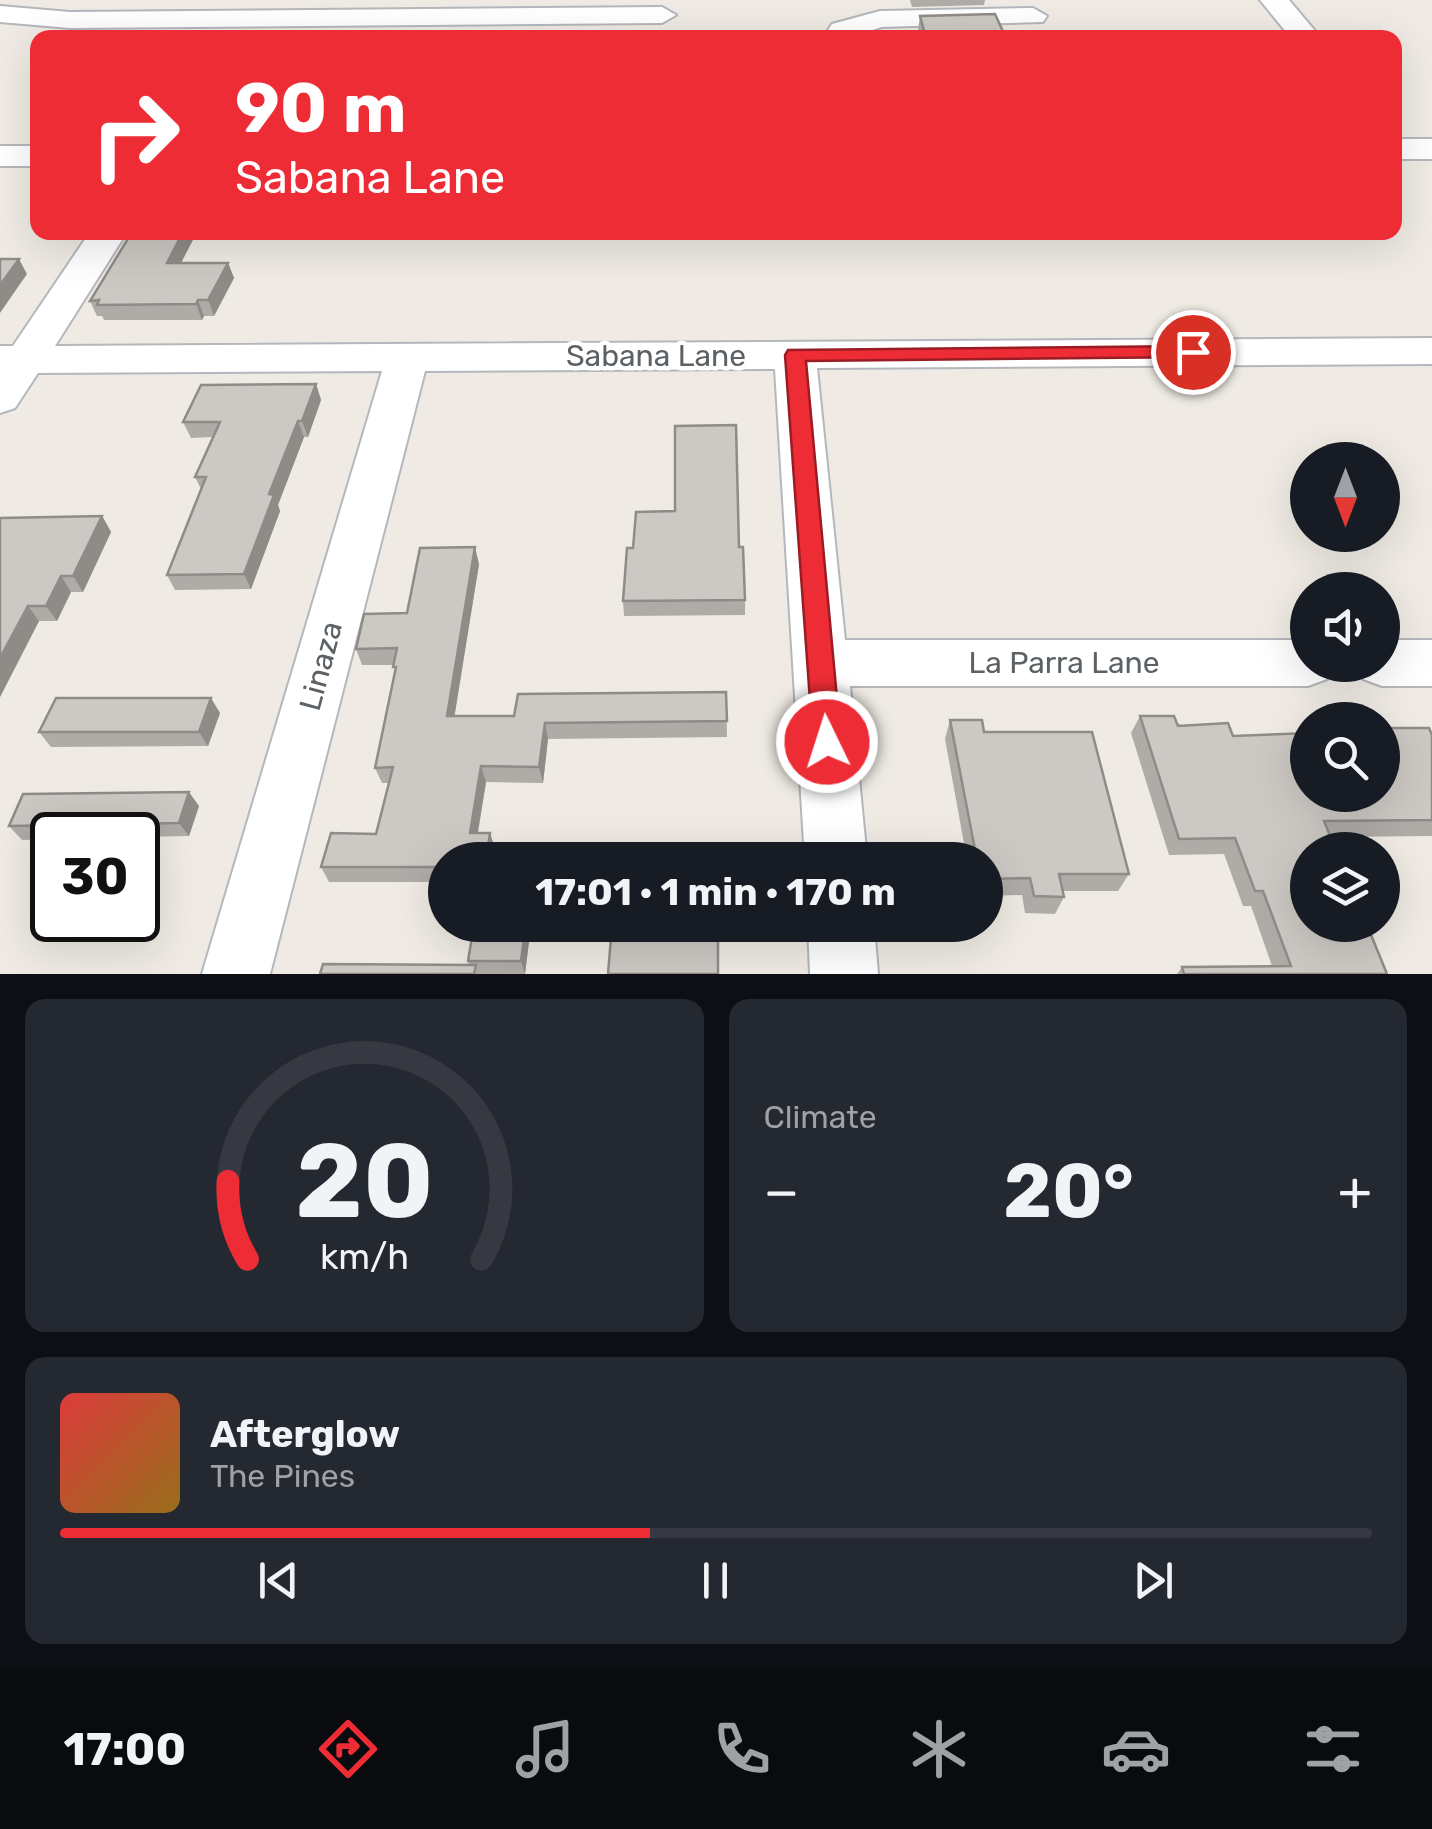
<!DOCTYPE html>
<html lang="en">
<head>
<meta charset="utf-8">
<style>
  :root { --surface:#171b24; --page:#242831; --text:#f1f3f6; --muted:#9ea1a6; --line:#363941; --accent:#ed2c36 }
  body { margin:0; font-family:Rubik,sans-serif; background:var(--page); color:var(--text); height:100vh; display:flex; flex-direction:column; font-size:38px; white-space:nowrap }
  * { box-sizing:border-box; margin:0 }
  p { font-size:32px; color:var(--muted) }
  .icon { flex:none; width:55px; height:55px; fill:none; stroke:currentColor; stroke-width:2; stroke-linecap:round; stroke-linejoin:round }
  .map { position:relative; height:974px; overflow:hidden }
  .drawer { display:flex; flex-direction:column; gap:25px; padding:25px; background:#0d0f14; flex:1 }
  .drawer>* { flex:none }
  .banner { position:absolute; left:30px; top:30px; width:1372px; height:210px; border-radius:20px; box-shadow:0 10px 40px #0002; background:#ed2c36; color:#fff; overflow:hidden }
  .needle { width:65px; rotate:180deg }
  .fabs { position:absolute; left:1290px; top:442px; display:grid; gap:20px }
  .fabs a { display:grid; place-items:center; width:110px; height:110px; border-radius:50%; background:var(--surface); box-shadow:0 10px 40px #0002; font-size:50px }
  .speed { position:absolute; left:30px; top:812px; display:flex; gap:20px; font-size:50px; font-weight:700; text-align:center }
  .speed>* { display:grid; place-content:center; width:130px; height:130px; border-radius:50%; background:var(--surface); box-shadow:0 10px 40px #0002; line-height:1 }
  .speed .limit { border:5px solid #111; border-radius:15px; background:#fff; color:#111 }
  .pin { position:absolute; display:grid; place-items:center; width:85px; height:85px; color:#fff; margin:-42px; border:5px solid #fff; border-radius:50%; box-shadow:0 2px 10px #0007 }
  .me { position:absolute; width:110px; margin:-55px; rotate:356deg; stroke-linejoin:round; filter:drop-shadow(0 0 8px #0008) }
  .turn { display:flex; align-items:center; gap:35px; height:210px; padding:0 40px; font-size:45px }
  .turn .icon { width:130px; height:130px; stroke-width:2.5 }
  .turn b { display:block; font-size:70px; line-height:85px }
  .big { font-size:75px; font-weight:700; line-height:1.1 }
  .drawer .tile { flex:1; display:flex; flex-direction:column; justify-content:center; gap:15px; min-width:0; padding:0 35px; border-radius:20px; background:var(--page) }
  .drawer .dial { align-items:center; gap:0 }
  .dial svg { height:260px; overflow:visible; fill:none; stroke:var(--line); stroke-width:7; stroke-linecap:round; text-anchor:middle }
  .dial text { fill:var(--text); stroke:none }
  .song { display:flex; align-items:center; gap:30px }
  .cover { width:120px; height:120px; border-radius:15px; background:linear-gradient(135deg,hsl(0 70% 55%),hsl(40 70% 35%)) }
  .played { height:10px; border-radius:5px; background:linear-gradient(90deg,var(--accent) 45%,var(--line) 45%) }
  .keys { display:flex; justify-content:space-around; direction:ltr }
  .heat { display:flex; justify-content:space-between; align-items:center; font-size:55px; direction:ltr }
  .drawer .tiles { flex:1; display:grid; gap:25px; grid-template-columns:1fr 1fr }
  .tile:last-child { grid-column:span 2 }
  .trip { position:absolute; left:428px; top:842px; width:575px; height:100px; border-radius:50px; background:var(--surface); box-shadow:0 10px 40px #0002; font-weight:700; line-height:100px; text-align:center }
  .tabs { display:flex; height:160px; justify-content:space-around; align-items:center; background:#090b0e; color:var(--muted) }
  .tabs .icon { width:70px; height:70px }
  .tabs .active { color:var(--accent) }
  .tabs b { font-size:45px; color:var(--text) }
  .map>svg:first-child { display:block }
</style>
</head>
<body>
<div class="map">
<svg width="1432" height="974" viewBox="0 0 1432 974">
  <rect width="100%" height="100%" fill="#efebe4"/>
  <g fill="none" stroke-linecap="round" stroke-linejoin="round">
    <defs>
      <g id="minor">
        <path d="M1260,0H1289L1321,38H1291Z"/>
        <path d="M0,6L70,12L662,7L676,15L662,23L70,28L0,22Z"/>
        <path d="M1033,8L1047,16L1043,22L882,27L846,38L832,36L828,30L832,24L880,11Z"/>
        <rect x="1395" y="139" width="37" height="20"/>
        <rect x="0" y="146" width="38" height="20"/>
        <path d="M90,232H127L55,346L1432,338V364L817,368L845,640H1308V665H1334L1327,679L1308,686H850L867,860H805L775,369L425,371L270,974H202L382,371L38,373L15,408L0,413V346H13Z"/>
        <path d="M1382,640H1432V686H1382L1363,679L1356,665H1382Z"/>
        <path d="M808,925H874L878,974H810Z"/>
      </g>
    </defs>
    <!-- minor casing -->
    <use href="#minor" stroke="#b4b7bb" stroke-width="4"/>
    <!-- minor -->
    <use href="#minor" fill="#fff" fill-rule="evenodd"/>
  </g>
  <!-- wall -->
  <g fill="#afaca8">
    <path d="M910,0H985L984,5L912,7Z"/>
    <path d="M920,16L1006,38H920L918,30Z"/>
    <path d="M132,232H197L181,263H228L234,278L214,316H204L202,320H104L102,316H97L90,301Z"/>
    <path d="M316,384L321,400L308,437H304L278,505L280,511L251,589L175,590L167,575L201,489L195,477L213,437L191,438L183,422Z"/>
    <path d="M102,516L111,532L83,592H71L57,621H39L0,697V518Z"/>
    <path d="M739,547L745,600V615L624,616L623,601Z"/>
    <path d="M479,564L454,716H514L726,692L727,737L548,739L543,783L486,782L478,833L495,848L493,860H445V882H329L321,867L376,834L389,783H382L375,768L395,673L394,665H362L356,649Z"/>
    <path d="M220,713L208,746L51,747L39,732Z"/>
    <path d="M1140,716L1233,736L1432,735V836L1330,837L1387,974H1177L1182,967L1272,966L1251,906H1243L1224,854L1169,855L1131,733Z"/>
    <path d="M950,720L984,732L1129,874L1118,891H1063L1064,897L1055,914L1025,913L1022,895L985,896V860H967L945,739Z"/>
    <path d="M199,806L189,836L138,837V835H52V839L22,840L9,826Z"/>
    <path d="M474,925H531L525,974H320L469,965L468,961Z"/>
  </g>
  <!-- shaded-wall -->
  <g fill="#8f8c88">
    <path d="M183,232H197L173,278L167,263Z"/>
    <path d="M19,259L27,274L0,313V285Z"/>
    <path d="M228,263L234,278L214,316L208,300Z"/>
    <path d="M198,300L204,316L202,320L196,304Z"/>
    <path d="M316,384L321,400L308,437L302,421Z"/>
    <path d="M298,421L304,437L278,505L280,511L251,589L244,574L269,494Z"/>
    <path d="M102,516L111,532L83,592L73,576Z"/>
    <path d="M475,547L479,564L452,732L447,716Z"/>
    <path d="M61,576L71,592L57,621L46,606Z"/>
    <path d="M28,606L39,621L0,697V658Z"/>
    <path d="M211,698L220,713L208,746L199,732Z"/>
    <path d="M545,723L548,739L543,783L539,767Z"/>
    <path d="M481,766L486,782L475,848L470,833Z"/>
    <path d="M189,792L199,806L189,836L179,823Z"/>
    <path d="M490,833L495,848L493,860H486Z"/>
    <path d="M526,925H531L525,974L521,961Z"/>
  </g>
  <!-- building -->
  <g fill="#ccc8c3" stroke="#8f8c88" stroke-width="2.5">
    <path d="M995,14L1006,38H926L920,16Z"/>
    <path d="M132,232H183L167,263H228L208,300H198L196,304L97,305L99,300L90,301Z"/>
    <path d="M0,259H19L0,285Z"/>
    <path d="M316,384L302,421H298L269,494L274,495L244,574L167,575L206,477H195L220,422H183L201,385Z"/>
    <path d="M736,425L739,547H743L745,600L623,601L627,548H633L636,512L675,511V426Z"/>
    <path d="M102,516L73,576H61L46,606H28L0,658V518Z"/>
    <path d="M475,547L447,716H514L518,694L726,692L727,721L545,723L539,767L481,766L470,833H490L486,860H445V867H321L331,833L376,834L393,767L375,768L396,667H393L397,648L356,649L364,614L407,613L420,548Z"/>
    <path d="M56,698H211L199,732H39Z"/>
    <path d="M1140,716H1174L1178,726L1228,723L1233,736L1308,733V795H1382V728H1429L1432,735V820L1324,821L1336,850H1308V925H1367L1387,974H1184L1182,967L1291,966L1263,891H1255L1235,838L1179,839Z"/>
    <path d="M950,720H982L984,732H1092L1129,874H1059L1064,897L1034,896L1030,878L985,879V860H977Z"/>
    <path d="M189,792L179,823L9,826L23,794Z"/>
    <path d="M474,925H526L521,961H468Z"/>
    <path d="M612,925H718V974H608Z"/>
    <path d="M323,964L476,965L474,974H320Z"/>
  </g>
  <!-- route -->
  <path fill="#ed2c36" stroke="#9a1d23" stroke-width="2.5" d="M1193,346L1203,352L1200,357L806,361L841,742L837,750L827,754L817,750L813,742L785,355L788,350Z"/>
  <g text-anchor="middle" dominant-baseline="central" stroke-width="9" stroke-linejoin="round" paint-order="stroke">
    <!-- street labels -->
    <g font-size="30" fill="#5c6165" stroke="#fff">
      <text x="656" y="356">Sabana Lane</text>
      <text x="1064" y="663">La Parra Lane</text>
      <text transform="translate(321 666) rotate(-75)">Linaza</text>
    </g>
  </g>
</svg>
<div class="fabs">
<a><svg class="needle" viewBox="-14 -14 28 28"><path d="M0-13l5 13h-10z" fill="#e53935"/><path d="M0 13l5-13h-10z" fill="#9ea1a6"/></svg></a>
<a><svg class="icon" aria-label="sound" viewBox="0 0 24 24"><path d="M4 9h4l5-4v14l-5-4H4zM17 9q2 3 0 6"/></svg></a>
<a><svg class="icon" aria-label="search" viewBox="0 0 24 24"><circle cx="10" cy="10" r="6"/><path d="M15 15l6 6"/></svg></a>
<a><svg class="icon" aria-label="layers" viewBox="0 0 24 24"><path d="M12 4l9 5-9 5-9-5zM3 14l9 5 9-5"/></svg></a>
</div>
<div class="speed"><div class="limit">30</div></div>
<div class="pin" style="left:1193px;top:352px;background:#d93025"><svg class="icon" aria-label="arrive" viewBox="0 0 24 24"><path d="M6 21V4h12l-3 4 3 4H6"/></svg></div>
<svg class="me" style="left:827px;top:742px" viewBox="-20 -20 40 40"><circle r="17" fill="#ed2c36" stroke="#fff" stroke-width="3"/><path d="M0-11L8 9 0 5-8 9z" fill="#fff"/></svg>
<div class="trip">17:01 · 1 min · 170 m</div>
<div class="banner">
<div class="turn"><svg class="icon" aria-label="right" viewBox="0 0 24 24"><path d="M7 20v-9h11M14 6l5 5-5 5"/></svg><div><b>90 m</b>Sabana Lane</div></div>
</div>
</div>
<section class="drawer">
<div class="tiles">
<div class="tile dial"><svg viewBox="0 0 100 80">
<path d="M14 69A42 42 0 1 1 86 69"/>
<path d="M14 69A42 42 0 0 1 8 45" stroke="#ed2c36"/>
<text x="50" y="56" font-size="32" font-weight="700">20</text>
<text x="50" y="72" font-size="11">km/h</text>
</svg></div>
<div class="tile"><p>Climate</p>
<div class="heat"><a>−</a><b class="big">20°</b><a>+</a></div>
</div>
<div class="tile">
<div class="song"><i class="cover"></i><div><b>Afterglow</b><p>The Pines</p></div></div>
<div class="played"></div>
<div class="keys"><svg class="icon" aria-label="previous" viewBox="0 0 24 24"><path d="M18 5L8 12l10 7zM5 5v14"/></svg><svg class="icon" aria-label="pause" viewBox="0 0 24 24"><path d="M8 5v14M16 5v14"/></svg><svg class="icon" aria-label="next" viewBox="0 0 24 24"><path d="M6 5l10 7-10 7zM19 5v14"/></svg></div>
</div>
</div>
</section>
<nav class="tabs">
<b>17:00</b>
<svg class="icon active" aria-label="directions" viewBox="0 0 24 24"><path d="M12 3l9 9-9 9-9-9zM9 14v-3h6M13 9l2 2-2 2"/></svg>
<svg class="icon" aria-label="music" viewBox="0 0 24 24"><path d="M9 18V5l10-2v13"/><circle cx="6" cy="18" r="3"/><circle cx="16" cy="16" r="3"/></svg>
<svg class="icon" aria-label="phone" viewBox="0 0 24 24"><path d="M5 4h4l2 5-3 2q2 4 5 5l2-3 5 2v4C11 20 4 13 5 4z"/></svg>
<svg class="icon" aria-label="climate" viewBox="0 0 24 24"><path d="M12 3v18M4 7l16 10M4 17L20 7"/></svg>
<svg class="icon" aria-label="car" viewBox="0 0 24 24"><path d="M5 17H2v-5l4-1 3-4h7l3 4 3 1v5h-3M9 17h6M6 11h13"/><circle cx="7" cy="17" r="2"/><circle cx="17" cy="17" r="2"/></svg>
<svg class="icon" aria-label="filters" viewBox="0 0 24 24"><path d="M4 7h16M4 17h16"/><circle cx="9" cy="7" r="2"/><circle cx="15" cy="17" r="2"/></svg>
</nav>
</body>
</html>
